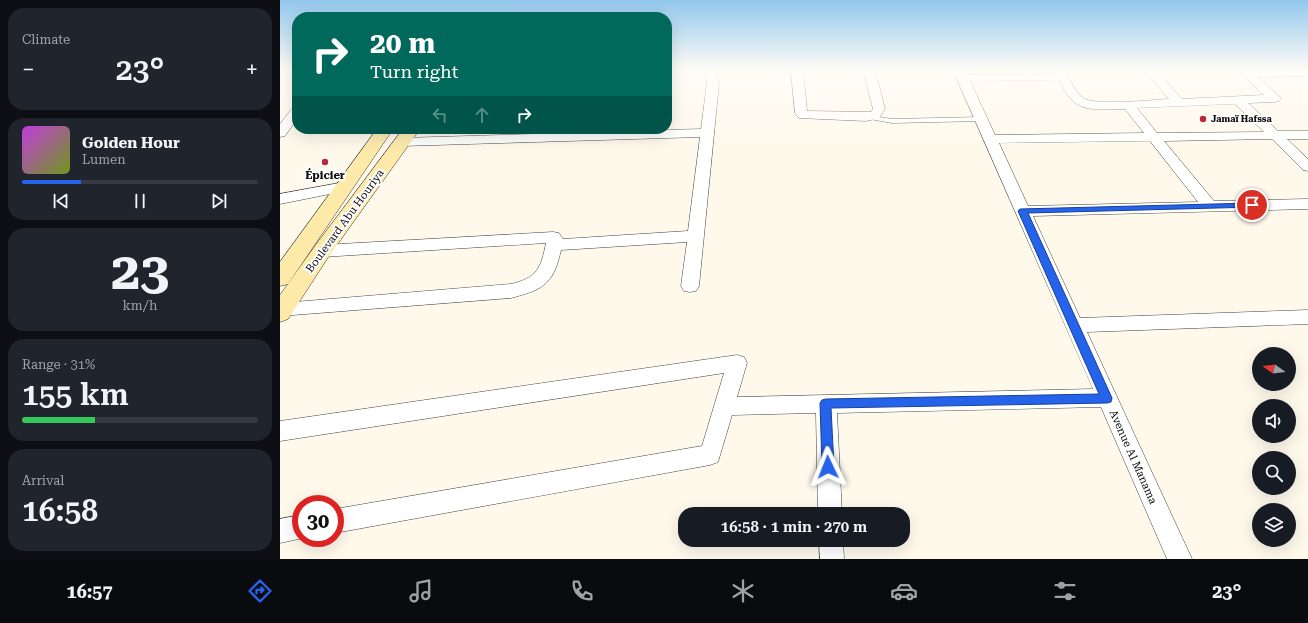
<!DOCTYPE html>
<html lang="en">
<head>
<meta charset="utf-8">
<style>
  :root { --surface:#171b24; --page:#20242c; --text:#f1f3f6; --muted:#9ea1a6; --line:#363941; --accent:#2563eb }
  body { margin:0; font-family:"Roboto Serif",serif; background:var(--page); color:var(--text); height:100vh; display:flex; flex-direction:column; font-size:15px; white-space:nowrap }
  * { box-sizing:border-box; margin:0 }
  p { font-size:13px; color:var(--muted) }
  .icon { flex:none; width:22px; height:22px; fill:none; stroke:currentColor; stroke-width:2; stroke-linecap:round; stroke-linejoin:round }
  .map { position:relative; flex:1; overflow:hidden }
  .side { display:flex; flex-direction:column; gap:8px; padding:8px; background:#0d0f14; width:280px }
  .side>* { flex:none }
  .guide { position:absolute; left:12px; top:12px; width:380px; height:122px; border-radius:16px; box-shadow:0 4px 16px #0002; background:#00695c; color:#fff; overflow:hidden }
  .needle { width:26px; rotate:284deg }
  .fabs { position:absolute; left:972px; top:347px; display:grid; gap:8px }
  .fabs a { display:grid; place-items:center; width:44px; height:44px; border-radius:50%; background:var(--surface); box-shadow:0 4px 16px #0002; font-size:20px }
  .speed { position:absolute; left:12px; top:495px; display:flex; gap:8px; font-size:20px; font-weight:700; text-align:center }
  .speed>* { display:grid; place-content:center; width:52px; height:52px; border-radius:50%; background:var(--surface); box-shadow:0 4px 16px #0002; line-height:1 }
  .speed .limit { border:6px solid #d22; background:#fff; color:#111 }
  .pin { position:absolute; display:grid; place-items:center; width:34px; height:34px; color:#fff; margin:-17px; border:2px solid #fff; border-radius:50%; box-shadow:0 1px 4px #0007 }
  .me { position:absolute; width:44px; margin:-22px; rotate:358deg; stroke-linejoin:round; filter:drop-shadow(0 0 3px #0008) }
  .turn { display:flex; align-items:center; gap:14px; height:84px; padding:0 12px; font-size:18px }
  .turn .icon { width:52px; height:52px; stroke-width:2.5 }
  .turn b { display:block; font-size:28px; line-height:34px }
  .lanes { display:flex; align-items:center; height:38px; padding:0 12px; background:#0003; justify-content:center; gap:20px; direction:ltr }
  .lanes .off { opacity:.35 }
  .big { font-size:30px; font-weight:600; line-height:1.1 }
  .side .tile { flex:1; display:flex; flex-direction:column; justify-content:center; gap:6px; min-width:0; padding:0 14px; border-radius:16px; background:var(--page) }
  .side .dial { align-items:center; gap:0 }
  .dial b { font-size:52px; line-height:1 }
  .song { display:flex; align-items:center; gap:12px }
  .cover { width:48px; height:48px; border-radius:6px; background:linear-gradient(135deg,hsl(290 70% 55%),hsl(80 70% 35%)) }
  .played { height:4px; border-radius:2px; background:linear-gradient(90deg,var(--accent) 25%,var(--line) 25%) }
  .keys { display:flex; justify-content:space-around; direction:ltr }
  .heat { display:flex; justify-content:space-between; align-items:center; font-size:22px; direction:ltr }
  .charge { height:6px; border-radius:3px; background:linear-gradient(90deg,#34c759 31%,var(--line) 0) }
  .trip { position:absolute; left:398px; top:507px; width:232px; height:40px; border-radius:16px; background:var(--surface); box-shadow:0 4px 16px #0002; font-weight:600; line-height:40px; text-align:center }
  .tab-bar { display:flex; height:64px; justify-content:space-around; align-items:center; background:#090b0e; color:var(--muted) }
  .tab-bar .icon { width:28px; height:28px }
  .tab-bar .on { color:var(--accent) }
  .tab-bar b { font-size:18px; color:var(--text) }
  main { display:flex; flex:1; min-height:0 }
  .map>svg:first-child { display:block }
</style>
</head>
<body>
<main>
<section class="side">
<div class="tile"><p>Climate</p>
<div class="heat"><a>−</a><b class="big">23°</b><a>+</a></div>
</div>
<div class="tile">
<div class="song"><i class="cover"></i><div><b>Golden Hour</b><p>Lumen</p></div></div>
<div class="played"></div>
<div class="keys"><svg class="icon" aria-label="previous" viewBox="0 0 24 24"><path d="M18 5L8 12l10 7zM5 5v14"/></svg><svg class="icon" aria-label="pause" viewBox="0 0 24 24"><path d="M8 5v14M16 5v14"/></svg><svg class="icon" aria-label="next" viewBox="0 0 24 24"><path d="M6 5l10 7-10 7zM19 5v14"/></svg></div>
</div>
<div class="tile dial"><b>23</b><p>km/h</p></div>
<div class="tile"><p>Range · 31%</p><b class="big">155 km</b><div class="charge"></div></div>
<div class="tile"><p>Arrival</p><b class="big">16:58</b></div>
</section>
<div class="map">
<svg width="1028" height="559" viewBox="0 0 1028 559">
  <rect width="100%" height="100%" fill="#fff9ec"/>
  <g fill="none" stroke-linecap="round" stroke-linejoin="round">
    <defs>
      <path id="lane" d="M586,115L612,119L701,117L704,119L701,121L612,123L584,118L583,117Z"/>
      <g id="street">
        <path d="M418,70L434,71L439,83L419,286L416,291L410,292L404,291L401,286L407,242L281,250C273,285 264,289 231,298L0,316V304L2,303L231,284C257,278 261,268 266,243L42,257L36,255L34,251L36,247L42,245L273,232L279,233L283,239L408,231L420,137L122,146L117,145L115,142L117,139L122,138L421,129L427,83L425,75Z"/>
        <path d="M511,70H523L527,111L591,112L593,109L583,70H595L605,109L599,118L586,121L519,118L515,113Z"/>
        <path d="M673,70H685L687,75L775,74L773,70H785C790,79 795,92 803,98C814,106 873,100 889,99L864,70H876L902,99L984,95L957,70H1028V76L978,77L1001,98L999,101L995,102L968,103L998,131H1028V139H1007L1028,159V171L1023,170L992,139L884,141L934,201L1028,199V209L753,216L800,318L1028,310V324L807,332L912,559H887L821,407L557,413L562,514H538L536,413L452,415L438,462L430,465L55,533V509L422,446L444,373L0,441V421L457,355L464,357L467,363L457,397L813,389ZM779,80C783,87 786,94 791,99C802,113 828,109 845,109L864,133L715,135L690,81ZM955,104L984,132L877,133L857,108ZM870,141L918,202L748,206L719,143Z"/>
        <path d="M17,106V119L5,136L0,137V124L13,107Z"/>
        <path d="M65,182L70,184L72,187L70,190L0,204V194Z"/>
        <path d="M21,515V538H23L0,543V519Z"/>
        <path d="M539,540H563L564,559H540Z"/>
      </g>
      <g id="secondary">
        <path d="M97,129H113L8,284L0,286V262Z"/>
        <path d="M123,129H140L49,256L8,319L0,322V295L35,246Z"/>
      </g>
    </defs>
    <!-- lane casing -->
    <use href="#lane" stroke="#404040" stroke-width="1"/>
    <!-- street casing -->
    <use href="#street" stroke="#404040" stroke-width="1"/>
    <!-- secondary casing -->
    <use href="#secondary" stroke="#2f2f2f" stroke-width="1"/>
    <!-- lane -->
    <use href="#lane" fill="#fff" fill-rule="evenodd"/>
    <!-- street -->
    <use href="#street" fill="#fff" fill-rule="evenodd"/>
    <!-- secondary -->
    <use href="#secondary" fill="#fdeaa9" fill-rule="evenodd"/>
  </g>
  <!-- sky -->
  <linearGradient id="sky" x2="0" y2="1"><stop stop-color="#92c7ed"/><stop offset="0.47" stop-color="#fffcf6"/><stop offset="1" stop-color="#fffcf6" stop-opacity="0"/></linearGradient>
  <rect width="1028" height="148" fill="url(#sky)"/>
  <!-- route -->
  <path fill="#2563eb" stroke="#184099" d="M972,203L976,205L975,207L748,213L832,398L831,402L827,403L551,408L554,467L552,471L548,472L544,471L542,467L540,403L542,400L546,399L819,394L738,211L740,209Z"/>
  <!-- markers -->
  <g fill="#ba2840" stroke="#fff" stroke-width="1.5">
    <circle cx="923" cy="119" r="4"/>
    <circle cx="45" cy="162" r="4"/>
  </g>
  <g text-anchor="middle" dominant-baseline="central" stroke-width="4" stroke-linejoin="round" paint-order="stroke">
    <!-- far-poi labels -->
    <g font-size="9" font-weight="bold" fill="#0d0d0d" stroke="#fff" text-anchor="start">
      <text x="931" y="119">Jamaï Hafssa</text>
    </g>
    <!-- poi labels -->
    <g font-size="11" font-weight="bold" fill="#0d0d0d" stroke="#fff">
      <text x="45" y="175">Épicier</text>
    </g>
    <!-- street labels -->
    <g font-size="11" fill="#0d0d0d" stroke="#fff">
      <text transform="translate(65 221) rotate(-54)">Boulevard Abu Houriya</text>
      <text transform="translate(853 457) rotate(66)">Avenue Al Manama</text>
    </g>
  </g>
</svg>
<div class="fabs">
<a><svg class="needle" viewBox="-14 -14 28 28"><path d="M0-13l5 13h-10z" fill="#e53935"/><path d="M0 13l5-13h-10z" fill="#9ea1a6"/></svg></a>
<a><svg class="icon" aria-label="sound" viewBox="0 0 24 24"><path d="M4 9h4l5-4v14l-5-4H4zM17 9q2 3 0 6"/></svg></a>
<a><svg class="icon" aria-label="search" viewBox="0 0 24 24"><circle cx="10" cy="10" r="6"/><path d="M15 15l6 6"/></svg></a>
<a><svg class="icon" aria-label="layers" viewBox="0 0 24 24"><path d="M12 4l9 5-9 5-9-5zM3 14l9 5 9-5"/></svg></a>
</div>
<div class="speed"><div class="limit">30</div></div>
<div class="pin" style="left:972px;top:205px;background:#d93025"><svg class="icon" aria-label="arrive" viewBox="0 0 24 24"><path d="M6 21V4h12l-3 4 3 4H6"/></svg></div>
<svg class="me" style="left:548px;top:467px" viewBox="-20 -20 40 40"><path d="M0-17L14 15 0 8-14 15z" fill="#2563eb" stroke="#fff" stroke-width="4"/></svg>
<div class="trip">16:58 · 1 min · 270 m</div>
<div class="guide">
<div class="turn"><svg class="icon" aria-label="right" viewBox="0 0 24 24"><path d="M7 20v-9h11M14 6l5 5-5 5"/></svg><div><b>20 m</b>Turn right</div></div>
<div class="lanes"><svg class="icon off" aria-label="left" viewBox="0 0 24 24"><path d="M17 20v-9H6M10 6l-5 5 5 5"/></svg><svg class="icon off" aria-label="ahead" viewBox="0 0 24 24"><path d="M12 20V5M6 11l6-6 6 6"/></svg><svg class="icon" aria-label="right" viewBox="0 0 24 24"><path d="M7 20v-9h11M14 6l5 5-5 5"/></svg></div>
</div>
</div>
</main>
<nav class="tab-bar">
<b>16:57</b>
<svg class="icon on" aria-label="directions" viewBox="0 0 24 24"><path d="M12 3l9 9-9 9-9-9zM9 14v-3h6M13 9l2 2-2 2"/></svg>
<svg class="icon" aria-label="music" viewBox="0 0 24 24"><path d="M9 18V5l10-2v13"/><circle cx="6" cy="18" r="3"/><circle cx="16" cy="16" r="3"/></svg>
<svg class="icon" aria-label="phone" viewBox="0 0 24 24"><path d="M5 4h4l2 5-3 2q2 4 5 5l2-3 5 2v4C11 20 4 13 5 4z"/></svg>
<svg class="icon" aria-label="climate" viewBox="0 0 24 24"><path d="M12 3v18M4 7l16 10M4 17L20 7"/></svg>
<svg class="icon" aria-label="car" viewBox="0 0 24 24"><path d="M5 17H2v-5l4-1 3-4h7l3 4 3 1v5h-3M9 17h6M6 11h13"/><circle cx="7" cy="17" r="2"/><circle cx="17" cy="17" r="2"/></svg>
<svg class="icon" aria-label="filters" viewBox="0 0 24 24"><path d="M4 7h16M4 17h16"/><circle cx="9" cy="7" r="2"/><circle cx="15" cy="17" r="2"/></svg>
<b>23°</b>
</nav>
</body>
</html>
